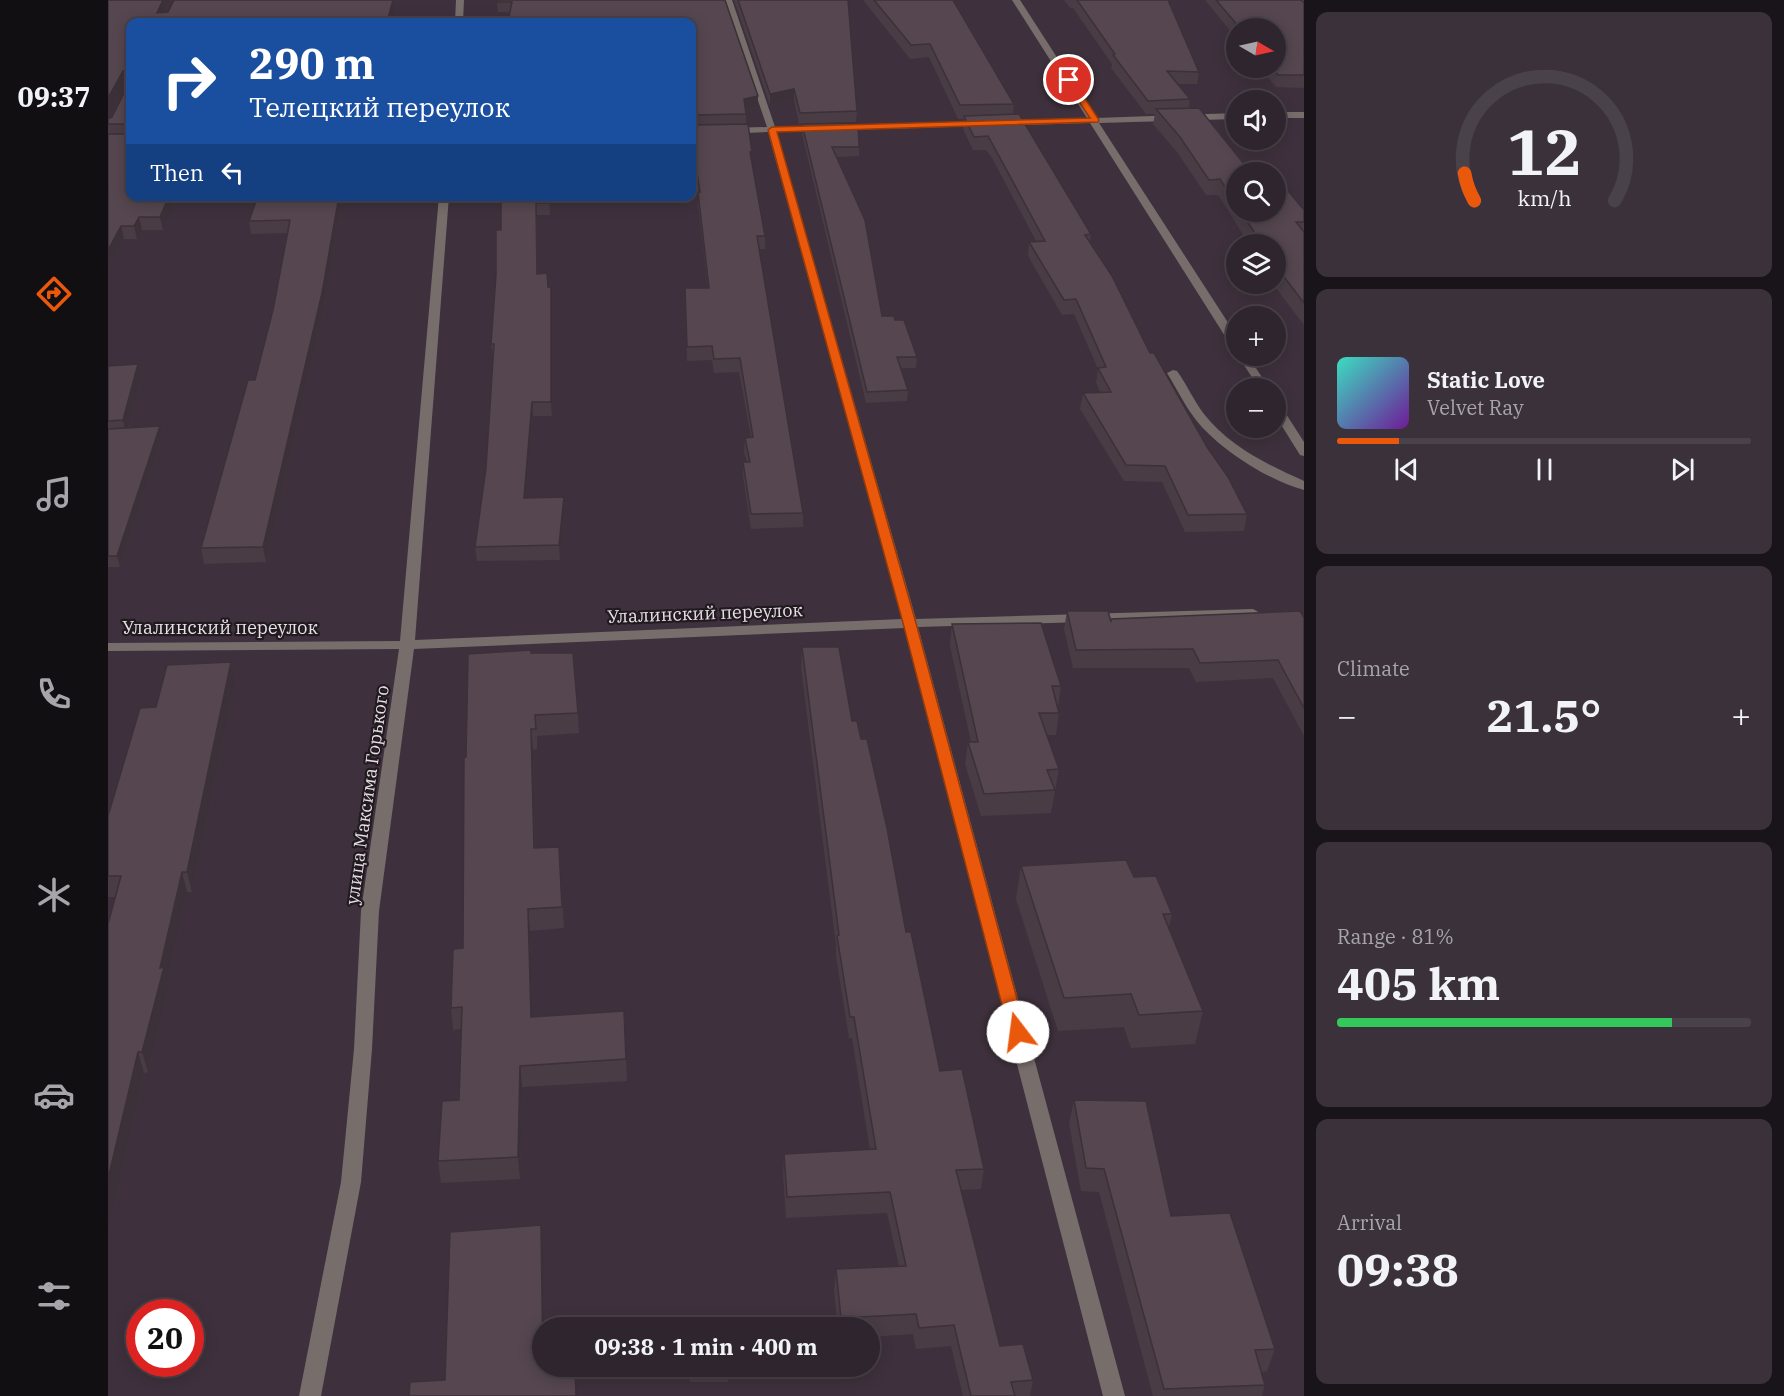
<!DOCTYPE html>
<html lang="en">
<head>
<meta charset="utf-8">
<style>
  :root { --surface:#2e252e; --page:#3a313a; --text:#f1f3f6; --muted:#a7a5aa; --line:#49424a; --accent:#ea580c }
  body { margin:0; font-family:"IBM Plex Serif",serif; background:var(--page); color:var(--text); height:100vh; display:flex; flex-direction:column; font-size:22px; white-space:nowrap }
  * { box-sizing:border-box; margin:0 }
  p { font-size:20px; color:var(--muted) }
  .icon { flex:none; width:33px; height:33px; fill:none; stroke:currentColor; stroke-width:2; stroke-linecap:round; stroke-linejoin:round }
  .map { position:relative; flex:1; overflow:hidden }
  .sheet { display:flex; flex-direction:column; gap:12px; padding:12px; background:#191419; width:480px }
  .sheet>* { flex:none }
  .banner { position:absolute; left:18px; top:18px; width:570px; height:183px; border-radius:12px; box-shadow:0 3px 15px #0003,0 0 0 2px var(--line); background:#1a4fa0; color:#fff; overflow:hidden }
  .needle { width:39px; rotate:99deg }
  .buttons { position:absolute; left:1118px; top:18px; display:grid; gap:12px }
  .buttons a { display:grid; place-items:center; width:60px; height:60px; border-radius:50%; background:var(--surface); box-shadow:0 3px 15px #0003,0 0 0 2px var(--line); font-size:30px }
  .speed { position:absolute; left:18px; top:1299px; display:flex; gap:12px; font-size:30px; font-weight:700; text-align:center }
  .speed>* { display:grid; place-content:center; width:78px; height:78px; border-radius:50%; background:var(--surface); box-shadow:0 3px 15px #0003,0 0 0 2px var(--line); line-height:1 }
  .speed .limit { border:9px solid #d22; background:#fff; color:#111 }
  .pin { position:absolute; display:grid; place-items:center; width:51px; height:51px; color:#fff; margin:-26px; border:3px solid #fff; border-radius:50%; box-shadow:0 2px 6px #0007 }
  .me { position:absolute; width:66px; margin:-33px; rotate:345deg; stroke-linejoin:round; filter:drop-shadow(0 0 4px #0008) }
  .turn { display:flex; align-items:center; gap:21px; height:126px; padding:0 24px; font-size:27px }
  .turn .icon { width:78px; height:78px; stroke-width:2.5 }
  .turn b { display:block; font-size:42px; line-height:51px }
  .then { display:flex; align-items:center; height:57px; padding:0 24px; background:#0003; gap:12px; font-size:22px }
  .big { font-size:45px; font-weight:700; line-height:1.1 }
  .sheet .tile { flex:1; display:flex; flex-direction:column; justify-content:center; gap:9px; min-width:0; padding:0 21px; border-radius:12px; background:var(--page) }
  .sheet .dial { align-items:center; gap:0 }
  .dial svg { height:156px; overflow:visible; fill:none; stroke:var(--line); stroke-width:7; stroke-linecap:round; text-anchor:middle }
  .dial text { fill:var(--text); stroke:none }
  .song { display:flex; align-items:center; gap:18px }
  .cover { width:72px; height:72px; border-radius:9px; background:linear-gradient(135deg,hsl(170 70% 55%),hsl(280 70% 35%)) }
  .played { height:6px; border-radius:3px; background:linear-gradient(90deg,var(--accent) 15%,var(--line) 15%) }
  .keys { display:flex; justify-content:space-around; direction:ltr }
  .heat { display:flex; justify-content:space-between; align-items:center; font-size:33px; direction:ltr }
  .charge { height:9px; border-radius:4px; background:linear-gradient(90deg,#34c759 81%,var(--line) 0) }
  .trip { position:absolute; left:424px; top:1317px; width:348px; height:60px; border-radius:30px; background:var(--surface); box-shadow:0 3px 15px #0003,0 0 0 2px var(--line); font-weight:700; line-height:60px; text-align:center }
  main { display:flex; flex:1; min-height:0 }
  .dock { display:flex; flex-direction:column; width:108px; justify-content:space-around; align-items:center; background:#120f12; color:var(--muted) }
  .dock .icon { width:42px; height:42px }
  .dock .active { color:var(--accent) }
  .dock b { font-size:27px; color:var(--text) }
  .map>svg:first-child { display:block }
</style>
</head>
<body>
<main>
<nav class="dock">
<b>09:37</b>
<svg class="icon active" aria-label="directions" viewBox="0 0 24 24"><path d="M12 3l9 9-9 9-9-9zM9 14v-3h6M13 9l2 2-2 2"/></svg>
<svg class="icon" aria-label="music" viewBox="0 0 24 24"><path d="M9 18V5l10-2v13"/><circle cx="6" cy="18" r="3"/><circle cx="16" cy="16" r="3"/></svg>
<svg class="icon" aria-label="phone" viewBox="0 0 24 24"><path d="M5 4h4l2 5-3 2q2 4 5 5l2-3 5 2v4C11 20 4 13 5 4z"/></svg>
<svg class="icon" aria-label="climate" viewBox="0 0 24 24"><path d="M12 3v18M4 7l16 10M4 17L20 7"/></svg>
<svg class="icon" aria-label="car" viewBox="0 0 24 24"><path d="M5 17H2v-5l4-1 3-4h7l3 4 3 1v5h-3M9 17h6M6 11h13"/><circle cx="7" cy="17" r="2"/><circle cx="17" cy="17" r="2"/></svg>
<svg class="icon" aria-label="filters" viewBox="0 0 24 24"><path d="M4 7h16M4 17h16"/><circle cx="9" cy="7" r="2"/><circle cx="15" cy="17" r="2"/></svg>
</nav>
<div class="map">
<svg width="1196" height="1396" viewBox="0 0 1196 1396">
  <rect width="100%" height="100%" fill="#3e313d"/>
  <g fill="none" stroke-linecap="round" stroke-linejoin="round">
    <!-- minor -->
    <g fill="#776e6b" fill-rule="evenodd">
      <path d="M348,0H356L355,22H347Z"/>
      <path d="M616,0H624L667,127L979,118L904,0H912L988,118L1128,113V119L991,123L1128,335V347L1122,344L982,123L669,132L808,619L1145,609L1152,613L1145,617L810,627L1017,1396H995L796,628L306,649L271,911L264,1049L253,1182L213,1396H191L233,1182L246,1049L253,911L291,649L0,651V643L292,641L331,196H341L307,640L794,619L660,132L584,135V129L659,127Z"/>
      <rect x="1167" y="112" width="29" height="6"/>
      <path d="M1130,356H1140L1161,388H1151Z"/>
      <path d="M1065,370L1069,371C1079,385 1086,401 1096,414C1121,446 1160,465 1196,481V490C1161,481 1111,449 1088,420C1077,406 1069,389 1059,373Z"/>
      <path d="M1167,402L1171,403L1196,442V456L1192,455L1167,415Z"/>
    </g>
  </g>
  <!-- wall -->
  <g fill="#493c45">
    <path d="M0,0H62L56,13L60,12L66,0H287L286,4L287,9L22,196H69L55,230H34L29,239H16L0,269V119L4,117L22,82H17Z"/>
    <path d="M617,0L650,107L638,110V124L644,163L657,236V249H651L695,513V527L643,529L635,476V462H639L636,452L637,438L643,437L631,372L606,373L604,360L579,361L577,301L600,288L590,204V193L584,153V22L390,12L389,2Z"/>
    <path d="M626,0H740L749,111L748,122L691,124L686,100L662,105Z"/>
    <path d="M755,0H845L906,104L905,114L983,234L982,242L1042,353L1139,514L1136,531L1077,532L1054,482L1016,481L972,409L975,393L992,392L988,383L990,369L966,314L954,315L920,256L921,242L928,241L884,158L878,150H865L855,129L856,119H850L821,57L802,59Z"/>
    <path d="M956,0H1060L1091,72L1089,84H1070L1082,99L1081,108L1128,172V212H1167L1172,186L1196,210V325L1165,284H1167V244H1141L1110,195H1098L1069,152L1045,124L1047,114H1038L1003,68L1004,64L965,8H962Z"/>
    <path d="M1097,0H1196V88L1168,87L1152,68H1167V28H1128V38Z"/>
    <path d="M694,124L751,147V156L728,157L774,316L787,320L809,357L808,368H793L800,390L799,401L758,403L694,134Z"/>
    <path d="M150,196H235L216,306L158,562L96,564L93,548L147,380L165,310L180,233L143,234L141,221Z"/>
    <path d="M393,196H441L442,215H429L430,274L440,287H443L444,416H425L418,498L456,497L457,511L452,560L369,561L367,547L378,468L385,357L383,344L393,230Z"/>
    <path d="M0,366L33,378L20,428L54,436L12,567H0Z"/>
    <path d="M959,611L1002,621L1196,618V736L1165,678L1088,682L1081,668H965L956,629Z"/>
    <path d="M844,624L953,686L950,707L951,713L948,735H939L951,769L943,813L873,816L857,764L860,742H863L842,646Z"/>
    <path d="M694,647L744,721L753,739L798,932L832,1071L876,1169L873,1189L853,1190L892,1346L925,1380L922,1396H855L843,1346L808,1349L805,1334L762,1337V1328H730L726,1290L728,1269L791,1266L779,1213L678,1218L675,1175L676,1154L762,1150L744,1038H741L728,956V945L693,667Z"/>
    <path d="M423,653L470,713L471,733L429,736V749L425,750L427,848L451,847L456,928L422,931L424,1017L516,1011L519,1081L414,1087L412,1179L333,1183L330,1161L351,1100L353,1029L345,1030L343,1008L355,948L358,757Z"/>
    <path d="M123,662L127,681L84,892H79L59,981L61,988L40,1072L36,1073L0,1231V924L7,897H0V816Z"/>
    <path d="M913,866L1026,877L1064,914L1061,927L1095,1011L1087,1044L1023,1048L1016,1027L950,1031L908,899Z"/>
    <path d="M966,1100L1063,1216L1167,1349L1159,1371L1154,1372L1157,1385L1154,1396H1045L991,1192L973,1191L961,1123Z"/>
    <rect x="582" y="1366" width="38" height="16"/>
  </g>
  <!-- shaded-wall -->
  <g fill="#3c3138">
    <path d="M55,0H62L51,22L49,13Z"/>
    <path d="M283,0H287L286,4L287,9L283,22H279Z"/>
    <path d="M21,70L22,81L17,82L0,114V98L15,71Z"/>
    <path d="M686,89V100L662,105V94Z"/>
    <path d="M650,96V107L636,110V99Z"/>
    <path d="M61,196H69L55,230L52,217Z"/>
    <path d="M231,196H235L216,306L158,562L155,547Z"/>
    <path d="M31,217L34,230L29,239L26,226Z"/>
    <path d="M13,226L16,239L0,269V250Z"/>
    <path d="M443,287L444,300V416L443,402Z"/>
    <path d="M30,364L33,378L18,435L15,420Z"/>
    <path d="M424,402L425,416L417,512L416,498Z"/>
    <path d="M52,426L54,436L12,567L9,556Z"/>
    <path d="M456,497L457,511L452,560L451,545Z"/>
    <path d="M123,662L127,681L84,892L79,872Z"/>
    <path d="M423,729L425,750L427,870L426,848Z"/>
    <path d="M74,872L79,892L59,981L61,988L40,1072L34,1052Z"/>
    <path d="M420,909L422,931L425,1039L423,1017Z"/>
    <path d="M30,1052L36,1073L0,1231V1179Z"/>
    <path d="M412,1066L414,1087L412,1179L410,1157Z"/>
    <path d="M433,1225L435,1247L436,1328H434Z"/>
    <path d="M467,1366H469V1396H468Z"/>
  </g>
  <!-- building -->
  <g fill="#554650" stroke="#3c3138" stroke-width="1.5">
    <path d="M0,0H55L49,13L60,12L66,0H285L279,22H22V196H61L52,217H31L26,226H13L0,250V134H20L22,132L21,124H0V119L4,117L22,81L21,70L15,71L0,98Z"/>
    <path d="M390,0H617L650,96L636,99L638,114L584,115V117V22H400L404,2H389Z"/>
    <path d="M630,0H740L749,111L692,113L686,89L662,94Z"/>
    <path d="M766,0H845L906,104L852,105L822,44L803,45Z"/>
    <path d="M969,0H1060L1091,72L1059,71L1082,99L1040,101L1005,55L1007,54Z"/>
    <path d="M1108,0H1193L1196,3V75H1170L1164,68H1167V28H1132Z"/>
    <path d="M1091,108L1141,170L1160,169L1162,172H1128V204L1112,179L1101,180L1072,137L1048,109Z"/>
    <path d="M911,114L983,234L977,235L1004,276L1042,353H1046L1099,447L1120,477L1139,514L1080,515L1057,466L1018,465L975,393L1003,392L990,368L998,367L968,299L956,300L921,242L937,241L885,145L880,136L866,137L856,116Z"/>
    <path d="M750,123L751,147H724L757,220L774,316H786L787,320H796L809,357H789L800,390L759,392L694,124Z"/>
    <path d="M640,124L644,152H642L657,236H649L695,513L643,514L635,462H642L637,438L645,437L632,358L606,359L604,346L579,347L577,288H601L590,192H592L584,141V125Z"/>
    <path d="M1167,179L1172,186H1176L1196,210V222H1188L1196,232V303L1167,265V244H1154L1133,212H1167Z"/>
    <path d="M150,196H231L214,293L155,547L93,548L140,380H147L165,310L182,220L141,221Z"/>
    <path d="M393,196H441V203H428L429,274L439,273L440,287H443V402H424L416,498L456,497L451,545L367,547L378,468L386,344H383L388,275V230H393Z"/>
    <path d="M30,364L15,420L0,421V366Z"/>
    <path d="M52,426L9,556H0V429Z"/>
    <path d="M959,611H1000L1003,622V619L1192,611L1196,618V708L1170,660L1092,663L1085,649L968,650Z"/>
    <path d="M933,623L953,686H944L951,713H931L951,769L939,770L947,790L876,794L860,742H870L844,624Z"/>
    <path d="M694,647H731L744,721H749L753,739H759L779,828L798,932H803L832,1071L854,1069L876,1169L848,1170L892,1346L915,1344L925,1380L903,1382L907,1396H863L846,1325L811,1328L808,1314L733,1318L728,1269L798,1266L782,1192L679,1197L676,1154L768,1149L746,1017H742L729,936L731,935Z"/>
    <path d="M423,650V653H465L470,713L427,715L428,729H423L426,848L451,847L454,907L420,909L423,1017L516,1011L518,1059L412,1066L410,1157L330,1161L334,1101L351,1100L354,1007L343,1008L345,949L355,948L356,757H358L360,654Z"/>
    <path d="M123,662L79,872H74L52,968L56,967L34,1052H30L0,1179V924L13,876H0V816L32,708L48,707L59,665Z"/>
    <path d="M1018,860L1026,877L1048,876L1064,914H1055L1095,1011L1031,1015L1023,994L956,998L913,866Z"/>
    <path d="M966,1100L1038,1101L1063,1216L1122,1213L1167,1349L1147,1350L1157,1385L1056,1389L996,1169L978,1168Z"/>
    <path d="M433,1225L435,1366H467L468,1396H301L302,1382L337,1380L342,1232Z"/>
    <path d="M583,1317L620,1318V1328H583Z"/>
    <path d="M467,1325V1328H438Z"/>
    <rect x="582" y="1366" width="38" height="4"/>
  </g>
  <!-- route -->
  <path fill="#ea580c" stroke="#983908" stroke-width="1.5" d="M961,78L965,80L991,120L990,122L669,132L808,623L918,1032L916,1037L910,1039L904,1037L901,1032L795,623L660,130L664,127L982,118L957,80Z"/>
  <g text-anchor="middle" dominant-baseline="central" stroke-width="4.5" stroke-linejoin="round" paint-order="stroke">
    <!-- street labels -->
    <g font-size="18" fill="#e8dfe7" stroke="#211b20">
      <text transform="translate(597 613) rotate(-2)">Улалинский переулок</text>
      <text x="112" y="627">Улалинский переулок</text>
      <text transform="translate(259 795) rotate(-82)">улица Максима Горького</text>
    </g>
  </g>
</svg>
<div class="buttons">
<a><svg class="needle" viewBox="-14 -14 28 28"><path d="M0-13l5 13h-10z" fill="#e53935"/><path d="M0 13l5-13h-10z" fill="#a7a5aa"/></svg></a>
<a><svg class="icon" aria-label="sound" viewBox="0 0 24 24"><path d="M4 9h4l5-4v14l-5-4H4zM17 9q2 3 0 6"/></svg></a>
<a><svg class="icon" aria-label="search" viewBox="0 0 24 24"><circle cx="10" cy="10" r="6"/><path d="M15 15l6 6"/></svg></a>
<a><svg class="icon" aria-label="layers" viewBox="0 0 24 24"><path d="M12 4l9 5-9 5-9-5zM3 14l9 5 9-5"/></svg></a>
<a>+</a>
<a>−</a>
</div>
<div class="speed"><div class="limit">20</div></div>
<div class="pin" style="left:961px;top:80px;background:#d93025"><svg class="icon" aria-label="arrive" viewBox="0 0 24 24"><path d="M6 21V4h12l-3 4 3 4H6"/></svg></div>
<svg class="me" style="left:910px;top:1032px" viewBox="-20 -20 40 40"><circle r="19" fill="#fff"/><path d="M0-13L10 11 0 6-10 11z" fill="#ea580c"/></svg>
<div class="trip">09:38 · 1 min · 400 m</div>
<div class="banner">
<div class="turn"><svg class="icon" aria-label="right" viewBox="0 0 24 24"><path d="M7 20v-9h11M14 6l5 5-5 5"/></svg><div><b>290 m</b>Телецкий переулок</div></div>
<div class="then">Then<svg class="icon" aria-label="left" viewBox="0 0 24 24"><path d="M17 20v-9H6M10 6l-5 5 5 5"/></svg></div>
</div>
</div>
<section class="sheet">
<div class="tile dial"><svg viewBox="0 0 100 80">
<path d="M14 69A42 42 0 1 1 86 69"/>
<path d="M14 69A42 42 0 0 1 9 55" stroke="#ea580c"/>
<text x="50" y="56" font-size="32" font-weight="700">12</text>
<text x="50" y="72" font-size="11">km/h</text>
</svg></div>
<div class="tile">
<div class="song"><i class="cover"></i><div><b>Static Love</b><p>Velvet Ray</p></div></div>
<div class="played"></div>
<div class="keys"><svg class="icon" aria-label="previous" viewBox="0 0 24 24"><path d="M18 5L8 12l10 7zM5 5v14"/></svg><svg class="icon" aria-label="pause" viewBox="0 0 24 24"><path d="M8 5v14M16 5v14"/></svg><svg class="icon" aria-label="next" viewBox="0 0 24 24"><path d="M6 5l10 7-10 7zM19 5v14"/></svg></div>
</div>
<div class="tile"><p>Climate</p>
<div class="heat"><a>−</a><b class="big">21.5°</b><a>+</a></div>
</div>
<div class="tile"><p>Range · 81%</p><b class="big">405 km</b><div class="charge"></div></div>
<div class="tile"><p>Arrival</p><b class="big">09:38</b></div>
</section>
</main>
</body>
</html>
